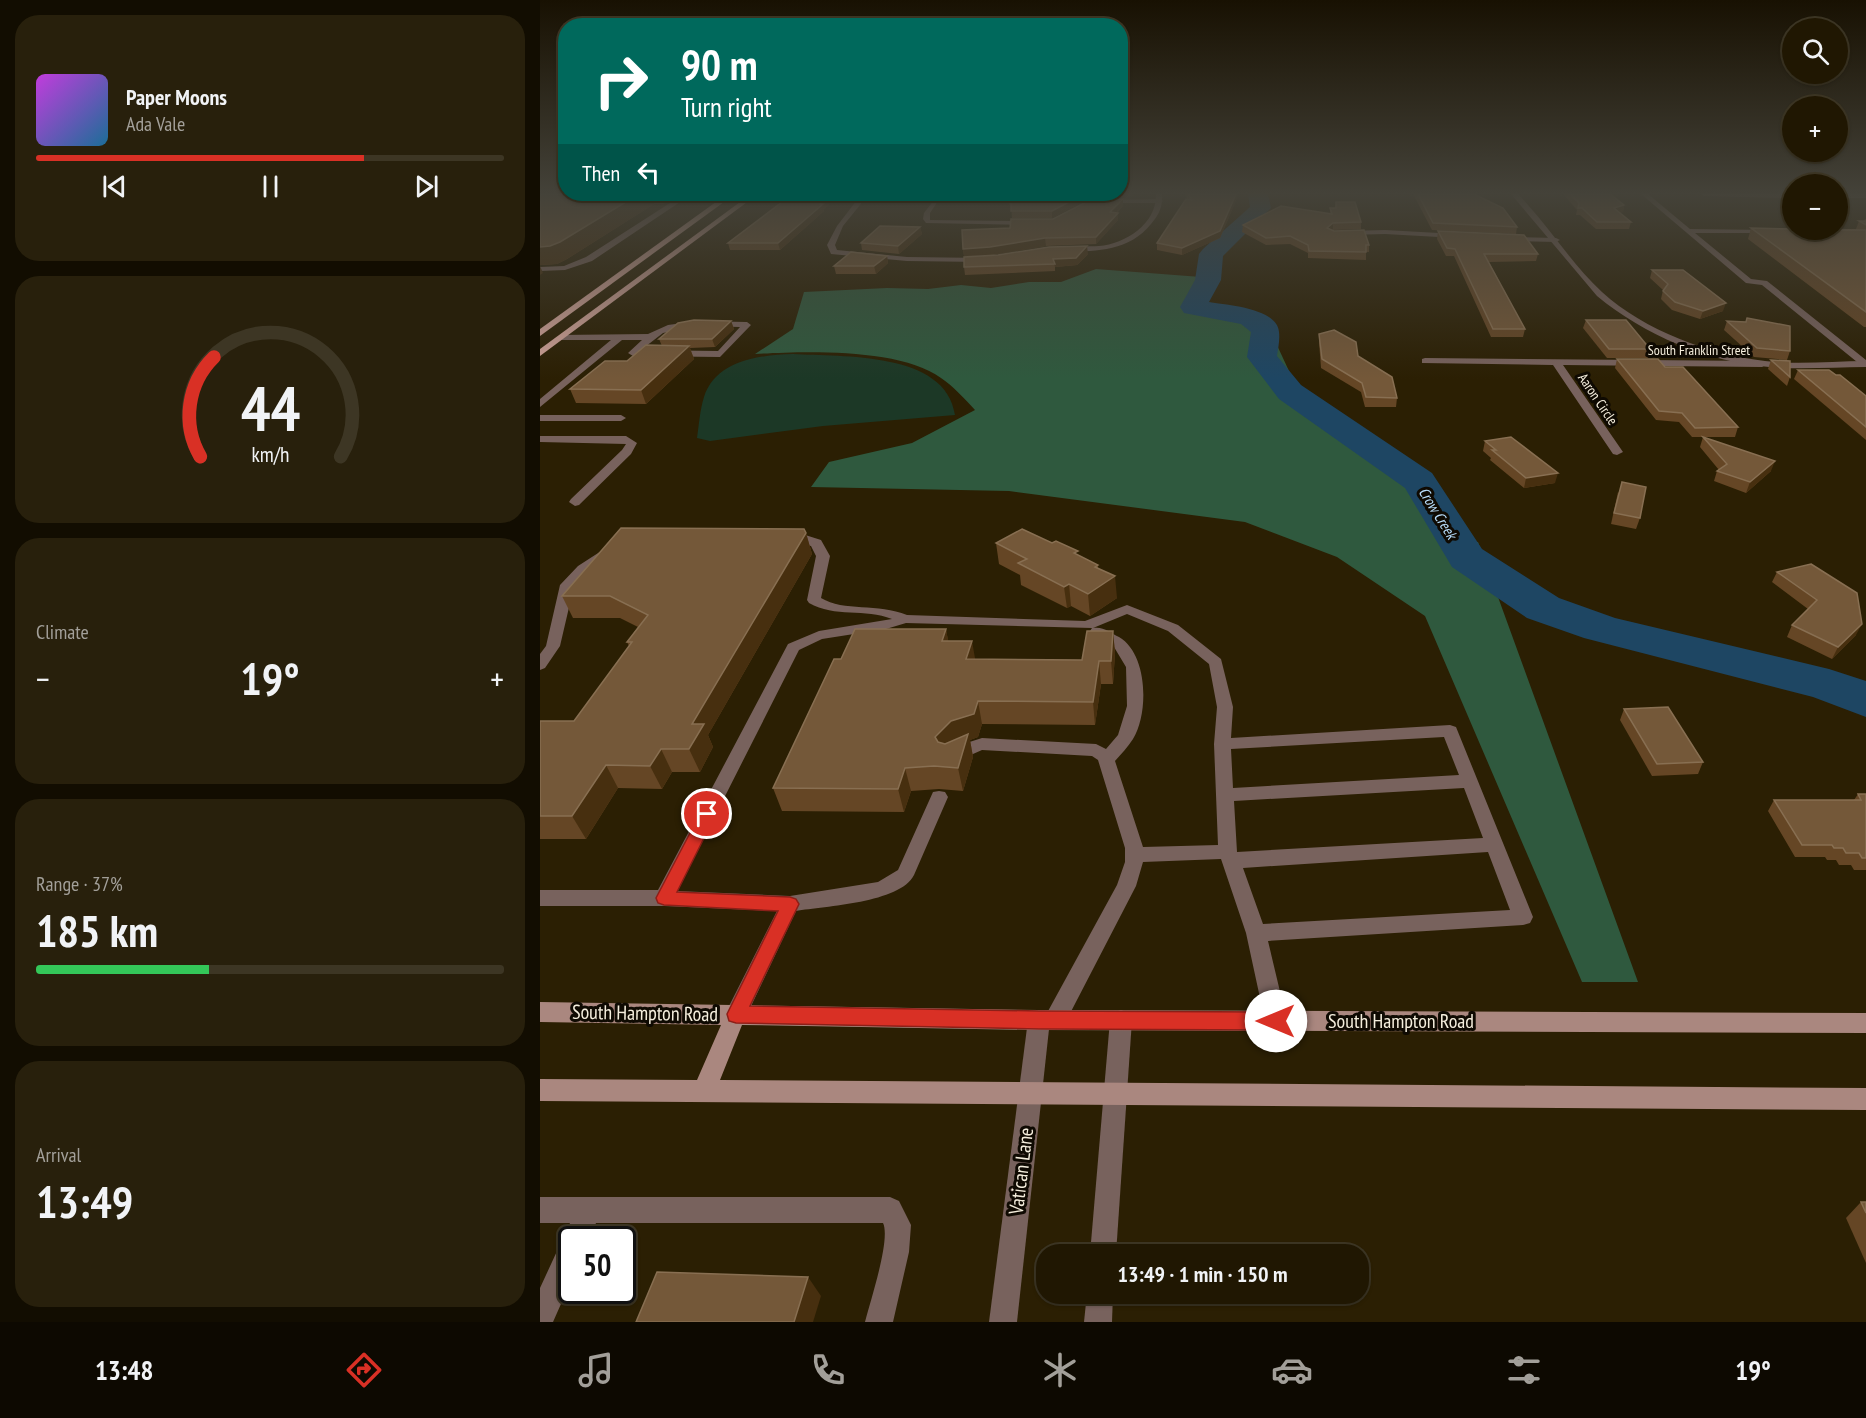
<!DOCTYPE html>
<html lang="en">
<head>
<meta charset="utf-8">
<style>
  :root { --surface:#201702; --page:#28200c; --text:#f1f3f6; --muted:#a29f99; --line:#3d3624; --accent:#d93025 }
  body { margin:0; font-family:"PT Sans Narrow",sans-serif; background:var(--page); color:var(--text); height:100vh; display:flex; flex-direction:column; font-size:22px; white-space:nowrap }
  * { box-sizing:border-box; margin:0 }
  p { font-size:20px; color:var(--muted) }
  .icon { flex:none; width:33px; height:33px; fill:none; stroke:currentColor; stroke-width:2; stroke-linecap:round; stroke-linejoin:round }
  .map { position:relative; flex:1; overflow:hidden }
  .details { display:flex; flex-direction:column; gap:15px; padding:15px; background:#120d01; width:540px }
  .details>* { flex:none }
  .top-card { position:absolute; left:18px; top:18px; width:570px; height:183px; border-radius:24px; box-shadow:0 2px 4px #0004,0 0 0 2px var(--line); background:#00695c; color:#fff; overflow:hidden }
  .fabs { position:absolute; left:1242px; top:18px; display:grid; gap:12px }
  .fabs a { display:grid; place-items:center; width:66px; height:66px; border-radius:50%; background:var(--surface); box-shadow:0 2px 4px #0004,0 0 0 2px var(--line); font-size:30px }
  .speed { position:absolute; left:18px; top:1226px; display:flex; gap:12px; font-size:30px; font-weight:700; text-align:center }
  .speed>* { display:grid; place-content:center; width:78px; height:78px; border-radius:50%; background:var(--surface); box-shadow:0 2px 4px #0004,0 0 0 2px var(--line); line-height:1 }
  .speed .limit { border:3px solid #111; border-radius:9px; background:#fff; color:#111 }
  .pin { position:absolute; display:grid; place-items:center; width:51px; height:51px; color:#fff; margin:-26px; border:3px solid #fff; border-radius:50%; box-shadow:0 2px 6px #0007 }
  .me { position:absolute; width:66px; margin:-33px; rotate:270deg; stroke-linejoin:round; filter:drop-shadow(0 0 4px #0008) }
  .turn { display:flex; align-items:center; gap:21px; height:126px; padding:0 24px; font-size:27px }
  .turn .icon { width:78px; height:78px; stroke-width:2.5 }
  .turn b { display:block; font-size:42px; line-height:51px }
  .then { display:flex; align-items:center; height:57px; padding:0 24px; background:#0003; gap:12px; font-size:22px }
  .big { font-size:45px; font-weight:800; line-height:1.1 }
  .details .widget { flex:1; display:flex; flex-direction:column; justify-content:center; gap:9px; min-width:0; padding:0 21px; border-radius:24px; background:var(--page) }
  .details .dial { align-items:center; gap:0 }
  .dial svg { height:156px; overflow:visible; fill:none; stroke:var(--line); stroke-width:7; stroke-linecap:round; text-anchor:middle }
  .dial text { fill:var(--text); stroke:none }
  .song { display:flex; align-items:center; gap:18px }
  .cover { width:72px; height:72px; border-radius:9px; background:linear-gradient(135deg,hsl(290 70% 55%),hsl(200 70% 35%)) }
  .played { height:6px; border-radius:3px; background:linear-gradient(90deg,var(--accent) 70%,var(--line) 70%) }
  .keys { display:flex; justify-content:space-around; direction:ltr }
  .heat { display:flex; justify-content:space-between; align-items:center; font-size:33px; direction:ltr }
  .charge { height:9px; border-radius:4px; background:linear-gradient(90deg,#34c759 37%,var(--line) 0) }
  .trip { position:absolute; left:496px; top:1244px; width:333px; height:60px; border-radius:24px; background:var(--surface); box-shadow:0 2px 4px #0004,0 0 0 2px var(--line); font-weight:800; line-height:60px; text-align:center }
  .dock { display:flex; height:96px; justify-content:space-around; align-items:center; background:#0d0901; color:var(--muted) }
  .dock .icon { width:42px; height:42px }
  .dock .selected { color:var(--accent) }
  .dock b { font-size:27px; color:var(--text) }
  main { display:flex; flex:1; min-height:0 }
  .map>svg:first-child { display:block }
</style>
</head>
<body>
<main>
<section class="details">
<div class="widget">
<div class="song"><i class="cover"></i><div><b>Paper Moons</b><p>Ada Vale</p></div></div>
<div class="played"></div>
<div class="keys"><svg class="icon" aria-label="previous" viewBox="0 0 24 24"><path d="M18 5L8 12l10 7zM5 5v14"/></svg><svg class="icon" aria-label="pause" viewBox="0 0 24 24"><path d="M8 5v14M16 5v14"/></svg><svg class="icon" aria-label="next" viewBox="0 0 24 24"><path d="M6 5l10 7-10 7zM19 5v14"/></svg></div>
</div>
<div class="widget dial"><svg viewBox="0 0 100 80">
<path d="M14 69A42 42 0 1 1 86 69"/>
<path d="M14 69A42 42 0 0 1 21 18" stroke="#d93025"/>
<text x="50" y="56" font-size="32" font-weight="700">44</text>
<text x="50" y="72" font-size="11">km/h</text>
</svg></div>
<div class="widget"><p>Climate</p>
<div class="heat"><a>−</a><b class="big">19°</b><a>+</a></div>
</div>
<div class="widget"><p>Range · 37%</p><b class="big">185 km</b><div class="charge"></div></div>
<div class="widget"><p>Arrival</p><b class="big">13:49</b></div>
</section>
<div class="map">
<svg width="1326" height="1322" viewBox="0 0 1326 1322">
  <rect width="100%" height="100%" fill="#2b1f03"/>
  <!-- green -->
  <path fill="#1c3826" d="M253,354C302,357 406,351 415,415L283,426L170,441L157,438C159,425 160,409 164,397C176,360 220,355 253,354Z"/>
  <!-- forest -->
  <path fill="#2f593e" d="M556,269L661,277L658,306L724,317L761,397L864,466L912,542H938L1098,982H1042L885,616L797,557L705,522L469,491L271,487L289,462L372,443L435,410C425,399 413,386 401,378C361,348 265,351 215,354L253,329L264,292L347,288L388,289L421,285L451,288L489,282H521Z"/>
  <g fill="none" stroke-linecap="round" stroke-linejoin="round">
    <!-- river -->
    <path fill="#1e4663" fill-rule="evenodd" d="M708,194H728L731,208L683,256L681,280L669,302C687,305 737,308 739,332C740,340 738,349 737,356L761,385L892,473L942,549L1019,598L1075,618L1289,669L1326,681V717L1273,697L1044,638L987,618L912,567L865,488L739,399L707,357L711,332L701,324L644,313L640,307L655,280L659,254L663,249L710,207Z"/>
    <!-- service -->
    <g fill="#78625d" fill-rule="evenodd">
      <path d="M144,194H152L52,261L25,270L0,271V267L24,266L46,257Z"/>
      <path d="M1101,194H1108L1150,229L1232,230L1230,233H1155L1211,279L1227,281L1326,360V367L1322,366L1222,285L1206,283Z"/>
      <path d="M397,196L400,198L390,213V220L490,221L493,223L490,225L386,223L383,219L384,213Z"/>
      <path d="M563,200L620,199L623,201L620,203H561Z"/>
      <path d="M157,321L207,322L211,325L180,357L93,356L88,353L102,340H82L0,407V399L71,340H22L19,339V335L108,334L128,325ZM157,326L200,327L178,351L101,350L123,333Z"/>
      <path d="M0,415H81L86,418L81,421H0Z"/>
      <path d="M0,436H86L97,443L91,454L39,505L35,506L29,502L31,499L82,450L86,444L0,442Z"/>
      <path d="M259,533L281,540L290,556L281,598C304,612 338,603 367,615L545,621L587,605L638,625L681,659L693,707L691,738L910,725L916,727L993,917L990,923L983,925L728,941L747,1021L744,1028L736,1031L728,1028L725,1021L706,933L681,859L603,862L596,886L523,1027L515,1030L507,1027L504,1020L507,1013L577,885L585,862V848L558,760L552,756L442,750L415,762L409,760L407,756L417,746L442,738L556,744L566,749L578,735L587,706L586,667L574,647L552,634L550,631L552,628L366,623L346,629L282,639L259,650L137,891L250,896L338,882L358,870L393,792L399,791L405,792L408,797L374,875C360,903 285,906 256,911L204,1021L196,1024L188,1021L185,1014L237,911L124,906H0V890H118L248,644L279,631L352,619C325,608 295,618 269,603L267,600L276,556L271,546L246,540L244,537L250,533ZM587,614L628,631L669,664L677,707L674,744L678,845L603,847L575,761C581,754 588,747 593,739C609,713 608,654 579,637C571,633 563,626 553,628ZM904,737L919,775L693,788L691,749ZM924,788L943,838L697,852L694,801ZM948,852L970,910L723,924L703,868Z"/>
      <path d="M69,546L74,547L75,550L74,553L48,572L34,586L20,646L5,668L0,670V654L6,646L20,585L38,566Z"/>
      <path d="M0,1197H350L359,1201L371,1225L369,1252L353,1322H325C330,1302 351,1239 343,1223H56L49,1239H32V1279L13,1322H0V1288L30,1223H0Z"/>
    </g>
    <!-- minor -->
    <g fill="#78625d" fill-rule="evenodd">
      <path d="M322,194H329L327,197L494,194L464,200H324L303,226L295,245L297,250L367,257L446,258L447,260L443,262L367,261L291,254L287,245L297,226L317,200L185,201L182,199L185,197H321Z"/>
      <path d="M616,194H622C623,206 619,215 611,224C589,251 558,251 526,252L522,250C532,245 548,247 559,246C585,244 617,224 616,194Z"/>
      <path d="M1161,194H1252V198L1164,196Z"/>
      <rect x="1298" y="194" width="28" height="4"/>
      <path d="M845,230L917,234L921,236L917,238L845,234L806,235L802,233L806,231Z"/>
      <path d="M965,237L1016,238L1020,240L1016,242L968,241Z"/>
      <path d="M885,358L1222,361L1227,364L1222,367L1023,365L1083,452L1077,455L1073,454L1013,365L882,363V359Z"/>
    </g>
    <!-- tertiary -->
    <g fill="#78625d" fill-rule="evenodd">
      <path d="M971,194H978L988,205C1013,233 1034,266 1062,292C1105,331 1169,354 1225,361C1258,365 1293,361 1326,361V367C1294,367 1261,370 1229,367C1168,362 1104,335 1057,296Z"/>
      <path d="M499,1010L507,1013L510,1020L477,1322H449L488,1020L491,1013Z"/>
      <path d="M581,1010L589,1013L592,1020L576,1254H550L570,1020L573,1013Z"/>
      <path d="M547,1293H573L572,1322H544Z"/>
    </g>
    <!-- secondary -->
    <path fill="#aa877f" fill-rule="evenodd" d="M0,1002L499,1010L1326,1013V1033L499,1030L202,1025L180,1080L1326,1088V1110L0,1101V1079L157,1080L181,1025L0,1022Z"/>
    <!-- primary -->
    <g fill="#d1a399" fill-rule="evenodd">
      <path d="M187,194H195L0,336V329Z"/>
      <path d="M211,194H218L0,356V349Z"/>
    </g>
  </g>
  <!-- wall -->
  <g fill="#654625">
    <path d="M0,194H138L124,204H114L27,259L17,264L0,265Z"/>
    <path d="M261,194H299V195Z"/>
    <path d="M645,194H697V198L680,238L642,255L617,250V243L648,200Z"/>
    <path d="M873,194H934L977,227L976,234L892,230Z"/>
    <path d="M1023,194H1070L1084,205L1083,212L1080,213L1091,222L1089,229H1056L1040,215H1036L1037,210Z"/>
    <path d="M466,195L592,196L546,200L512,218H472L471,206L467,202Z"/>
    <path d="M289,196L291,202L284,209V211L240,250H190L188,243Z"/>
    <path d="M583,199V206L577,213H578V220L556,244L506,246L451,255L424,256L423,249L470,228L513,219Z"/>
    <path d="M796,202L821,222V229L792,230L829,245V252H826V260L768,258V253L750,244L726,245L702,232L703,225L790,214V208H795Z"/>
    <path d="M1325,219H1326V327H1324L1208,239L1211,228L1316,229L1319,221H1324Z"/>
    <path d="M380,227L382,234L359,254L322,250L321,243Z"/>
    <path d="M898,231L998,254L996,261L949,262L985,329L983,337H951L914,256H906L897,239Z"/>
    <path d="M548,254L537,265L515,267V271L425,275L424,267Z"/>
    <path d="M347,256L348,263L336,274H296L294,266Z"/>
    <path d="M1112,270L1183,311L1160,319L1132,310L1121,299L1123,290L1110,278Z"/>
    <path d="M1207,318L1250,351L1247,360L1214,357L1184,330L1187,321L1206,322Z"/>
    <path d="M1046,320L1110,349L1108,358H1067L1043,328Z"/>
    <path d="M191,321L194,329L175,347L150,348L154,359L106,404L36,403L30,389L87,361L122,346L119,339Z"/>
    <path d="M779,334L818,356L857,398L856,407H825L821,392L781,368L779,342Z"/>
    <path d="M1077,359L1125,367L1198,427L1195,437H1164L1231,471L1206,493L1174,481L1177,471L1179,470L1160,447L1163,437H1152L1139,422L1116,420L1075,368Z"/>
    <path d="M1231,360L1250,377L1247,386L1228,369Z"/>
    <path d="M1258,370L1296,375L1326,396V440L1254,379Z"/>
    <path d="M945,441L1015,483L984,488L950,460L951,458L943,451Z"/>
    <path d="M1078,492L1100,518L1096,529L1071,524Z"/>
    <path d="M266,533L272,554L168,735L173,747L160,772H132L122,789L78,788L46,839H0V721H34L89,646L87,642L98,627L80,618H33L22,596Z"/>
    <path d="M456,543L538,555L558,565V568L577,598L550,616L531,606L527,608L481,585L480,575L459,564Z"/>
    <path d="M1237,572L1317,593L1316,635L1292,659L1247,637L1252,625L1268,609L1232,582Z"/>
    <path d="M406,629L408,641L435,659L542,660L573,631L575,653L573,684H561L555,725L442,724L438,737L430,740L433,757L423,791L399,789L371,791L364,812L242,811L233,788L301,659Z"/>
    <path d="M1084,709L1163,762L1158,774L1112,776L1080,720Z"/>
    <path d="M1318,794H1326V870H1314L1311,865H1299L1296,860H1287L1285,857H1255L1228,811L1234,800H1314Z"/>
    <path d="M1321,1202H1326V1263L1306,1218Z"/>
  </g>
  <!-- shaded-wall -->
  <g fill="#472f0f">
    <path d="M99,194H111L114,204L27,259L17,264L0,265V247Z"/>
    <path d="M121,194H138L124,204Z"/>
    <path d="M544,194H592V196L546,200L512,218V211Z"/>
    <path d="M696,194H697V198L680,238L642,255V248Z"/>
    <path d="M289,196L291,202L284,209V211L240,250L238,243Z"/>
    <path d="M583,199V206L570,219V212Z"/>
    <path d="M1084,205L1083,212L1072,214L1074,208Z"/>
    <path d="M578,213V220L556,244V237Z"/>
    <path d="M793,223V230L787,235V228Z"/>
    <path d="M380,227L382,234L359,254L358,246Z"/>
    <path d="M505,238L506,246L451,255L424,256L423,249Z"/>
    <path d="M547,246L548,254L537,265L515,267L513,259Z"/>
    <path d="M347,256L348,263L336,274L334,266Z"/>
    <path d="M0,266L3,273L0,275Z"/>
    <path d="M1186,303L1183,311L1160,319L1163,311Z"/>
    <path d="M191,321L194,329L175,347L172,339Z"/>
    <path d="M149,346L154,359L106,404L101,390Z"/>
    <path d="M1235,461L1231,471L1206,493L1210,482Z"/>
    <path d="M1018,473L1015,483L984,488L986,478Z"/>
    <path d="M266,533L272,554L168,735L173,747L160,772L149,749L152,724Z"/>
    <path d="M575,576L577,598L550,616L548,594Z"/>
    <path d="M529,584L531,606L527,608L524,587Z"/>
    <path d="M1322,624L1316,635L1292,659L1298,647Z"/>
    <path d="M406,629L410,651L402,641Z"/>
    <path d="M573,631L575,653L573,684L571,661Z"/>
    <path d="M432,641L436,664L426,659Z"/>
    <path d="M559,661L561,684L555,725L553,702Z"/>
    <path d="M438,701L442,724L438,737L430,740L433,757L423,791L418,768L401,760L395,737L411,721Z"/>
    <path d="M121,749L132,772L122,789L110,766Z"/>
    <path d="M66,765L78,788L46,839L32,816Z"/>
    <path d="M365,768L371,791L364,812L358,789Z"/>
    <path d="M268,1277L281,1296L273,1322H254Z"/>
  </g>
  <!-- building -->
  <g fill="#745839" stroke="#886f52" stroke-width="1.5">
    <path d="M0,194H99L20,242L10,246L0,247Z"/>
    <path d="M470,194H544L512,211H471V200L466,195Z"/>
    <path d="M648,194H696L680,231L642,248L617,243L646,199L652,200Z"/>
    <path d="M878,194H934L963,208L977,227L893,223Z"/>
    <path d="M1030,194H1070L1084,205L1074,208L1091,222H1057L1042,208H1038L1039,203Z"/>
    <path d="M250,196H289L280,204H283L238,243H188Z"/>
    <path d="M583,199L570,212L578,213L556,237L505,238L450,247L423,249L422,230L470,228L471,219H513L548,201Z"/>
    <path d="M796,202H815L821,222L793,223L787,228L794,231L824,230L829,245H826V252L769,251L768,245L750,236L726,238L703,225L741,206L792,214L790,208H796Z"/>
    <path d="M1319,221H1326V225Z"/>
    <path d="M340,226L380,227L358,246L321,243Z"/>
    <path d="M1211,228L1252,229V230H1326V312Z"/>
    <path d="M898,231L984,235L998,254H944L985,329H953L915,249L907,248Z"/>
    <path d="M547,246L536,258L513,259L515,264L424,267V257L458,255L509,247Z"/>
    <path d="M311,252L347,256L334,266H294Z"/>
    <path d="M1112,270H1143L1186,303L1163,311L1135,302L1123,291L1128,284Z"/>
    <path d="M1207,318L1250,326V351L1217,348L1187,321L1206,322Z"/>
    <path d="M154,320L191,321L172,339H119L138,323Z"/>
    <path d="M1046,320H1086L1110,349H1069Z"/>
    <path d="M794,330L816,342L818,356L852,377L857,398L826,397L822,383L782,359L779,334Z"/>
    <path d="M106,345L149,346L101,390L30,389L65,361H87Z"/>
    <path d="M1077,359H1118L1125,367H1143L1198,427L1155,428L1142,413L1119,411Z"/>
    <path d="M1231,360L1250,361V377Z"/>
    <path d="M1258,370H1289L1296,375H1300L1326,396V427Z"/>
    <path d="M971,437L1018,473L986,478L952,450H956L945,441Z"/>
    <path d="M1163,437L1235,461L1210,482L1177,471L1187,464Z"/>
    <path d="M1082,482L1106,487L1100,518L1074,513Z"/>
    <path d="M81,528L264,529L266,533L152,724H164L149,749H121L110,766L66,765L32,816H0V721H34L92,642H87L108,615L70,596H22Z"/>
    <path d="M482,529L512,543L516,541L538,551L534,553L558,565L555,567L575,576L548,594L529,584L524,587L478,563L487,559L456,543Z"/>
    <path d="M1271,564L1317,593L1322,624L1298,647L1252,625L1277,600L1237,572Z"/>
    <path d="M315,629H406L402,641H432L426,659L542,660L547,631H573L571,661H559L553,702L438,701L434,714L411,721L395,737L398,742L405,744L428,734L418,768L394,766L365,768L358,789L233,788L294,659H301Z"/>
    <path d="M1128,707L1163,762L1117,764L1084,709Z"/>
    <path d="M1318,794H1326V858H1322L1319,853H1306L1303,848H1294L1292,845H1262L1234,800H1321Z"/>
    <path d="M1321,1202H1326V1213Z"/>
    <path d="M117,1272L268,1277L254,1322H96Z"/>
  </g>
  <!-- sky -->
  <linearGradient id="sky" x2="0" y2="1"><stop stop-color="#181102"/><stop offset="0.51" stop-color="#444239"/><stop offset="1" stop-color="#444239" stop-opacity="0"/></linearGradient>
  <rect width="1326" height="379" fill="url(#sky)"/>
  <!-- route -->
  <path fill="#d93025" stroke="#8d1f18" stroke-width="1.5" d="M167,808L173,810L176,814L137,892L250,897L256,899L259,904L210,1006L499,1011L736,1012L743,1014L746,1021L743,1027L736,1030L499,1029L196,1023L189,1021L187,1014L238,911L124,905L118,903L116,898L162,810Z"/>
  <g text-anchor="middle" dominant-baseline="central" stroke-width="6" stroke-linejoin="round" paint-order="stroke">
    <!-- far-street labels -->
    <g font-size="14" fill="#f5eedd" stroke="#0f0a02">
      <text x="1159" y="350">South Franklin Street</text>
      <text transform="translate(1058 399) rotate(56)">Aaron Circle</text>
    </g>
    <!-- far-water labels -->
    <g font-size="15" font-style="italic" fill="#b9dffd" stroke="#0f0a02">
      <text transform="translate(898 513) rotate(58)">Crow Creek</text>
    </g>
    <!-- near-street labels -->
    <g font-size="20" fill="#f5eedd" stroke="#0f0a02">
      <text transform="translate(105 1013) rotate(1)">South Hampton Road</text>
      <text x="861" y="1021">South Hampton Road</text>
      <text transform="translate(481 1171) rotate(-83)">Vatican Lane</text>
    </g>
  </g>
</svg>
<div class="fabs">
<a><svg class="icon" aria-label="search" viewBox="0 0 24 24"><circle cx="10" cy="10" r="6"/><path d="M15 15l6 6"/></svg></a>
<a>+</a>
<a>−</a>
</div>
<div class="speed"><div class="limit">50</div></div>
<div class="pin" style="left:167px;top:814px;background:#d93025"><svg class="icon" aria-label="arrive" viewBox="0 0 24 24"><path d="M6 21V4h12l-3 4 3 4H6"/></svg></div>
<svg class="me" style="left:736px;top:1021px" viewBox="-20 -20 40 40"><circle r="19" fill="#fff"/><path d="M0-13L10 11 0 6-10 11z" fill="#d93025"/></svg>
<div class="trip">13:49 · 1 min · 150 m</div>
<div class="top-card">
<div class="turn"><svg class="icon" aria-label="right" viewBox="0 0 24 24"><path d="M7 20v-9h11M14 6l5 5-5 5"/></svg><div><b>90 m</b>Turn right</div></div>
<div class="then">Then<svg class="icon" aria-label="left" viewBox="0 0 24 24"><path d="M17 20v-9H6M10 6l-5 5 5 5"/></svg></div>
</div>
</div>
</main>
<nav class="dock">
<b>13:48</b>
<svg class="icon selected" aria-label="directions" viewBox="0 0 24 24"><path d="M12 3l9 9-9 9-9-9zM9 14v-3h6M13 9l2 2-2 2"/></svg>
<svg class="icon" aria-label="music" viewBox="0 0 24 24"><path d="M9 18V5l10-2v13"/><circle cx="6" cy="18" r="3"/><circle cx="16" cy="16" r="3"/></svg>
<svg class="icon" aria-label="phone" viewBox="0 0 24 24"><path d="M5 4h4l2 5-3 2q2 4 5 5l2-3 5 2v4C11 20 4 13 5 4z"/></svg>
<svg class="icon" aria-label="climate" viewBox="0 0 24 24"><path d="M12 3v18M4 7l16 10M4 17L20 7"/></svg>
<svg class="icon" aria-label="car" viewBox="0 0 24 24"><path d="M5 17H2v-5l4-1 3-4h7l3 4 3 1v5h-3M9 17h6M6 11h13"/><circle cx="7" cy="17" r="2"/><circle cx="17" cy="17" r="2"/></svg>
<svg class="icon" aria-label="filters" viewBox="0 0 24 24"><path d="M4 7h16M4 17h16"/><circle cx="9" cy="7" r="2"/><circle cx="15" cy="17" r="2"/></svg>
<b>19°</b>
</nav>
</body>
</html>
